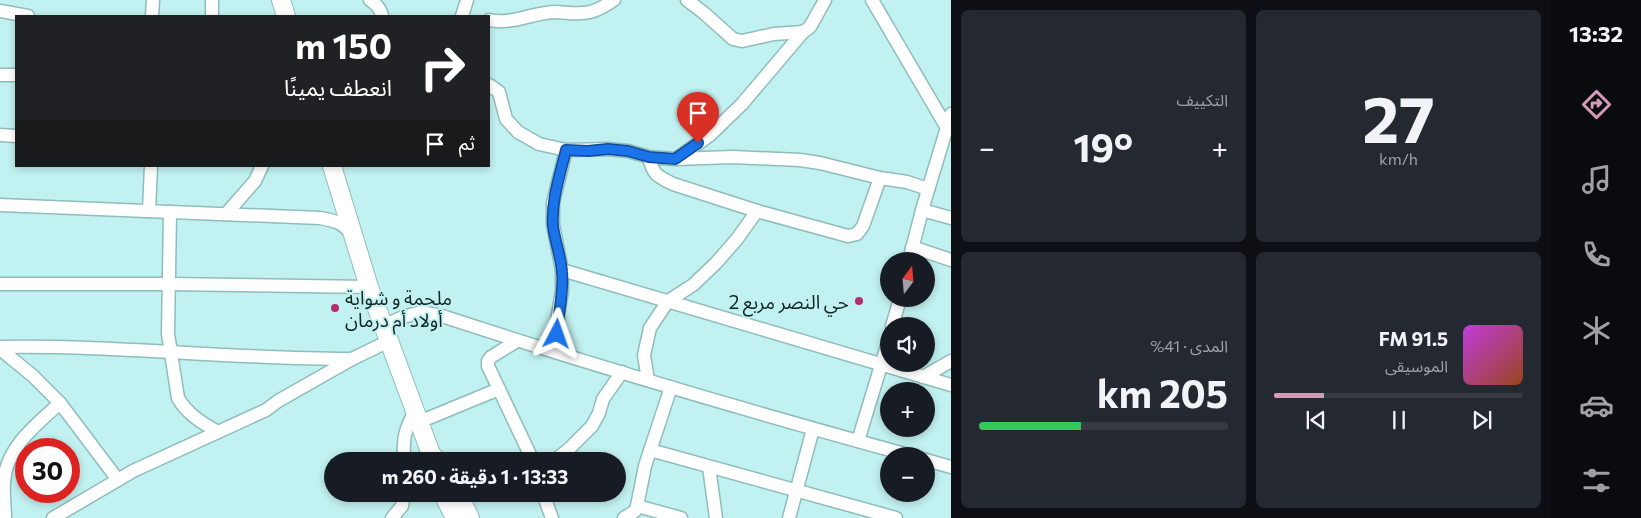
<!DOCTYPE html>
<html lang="ar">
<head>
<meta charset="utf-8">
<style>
  :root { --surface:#171b24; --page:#242831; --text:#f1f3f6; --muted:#9ea1a6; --line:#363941; --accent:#d699b8 }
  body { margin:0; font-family:Commissioner,"Noto Sans Arabic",sans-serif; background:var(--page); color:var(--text); direction:rtl; height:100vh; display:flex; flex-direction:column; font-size:19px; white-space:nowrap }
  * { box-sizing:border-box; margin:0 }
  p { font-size:16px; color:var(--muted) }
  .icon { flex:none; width:28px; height:28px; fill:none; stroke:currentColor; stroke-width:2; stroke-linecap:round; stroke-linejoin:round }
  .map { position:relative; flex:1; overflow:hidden; direction:ltr }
  .drawer { display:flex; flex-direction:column; gap:10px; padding:10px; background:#0d0f14; width:600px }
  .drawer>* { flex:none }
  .guide { position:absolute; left:15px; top:15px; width:475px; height:152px; border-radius:0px; box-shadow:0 2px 8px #0003; direction:rtl; background:#202124; color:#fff; overflow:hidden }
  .needle { width:32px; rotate:16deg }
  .tools { position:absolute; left:880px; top:252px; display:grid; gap:10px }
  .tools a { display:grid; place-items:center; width:55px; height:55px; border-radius:50%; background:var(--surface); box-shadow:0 2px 8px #0003; font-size:25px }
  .speed { position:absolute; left:15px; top:438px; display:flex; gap:10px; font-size:25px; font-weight:700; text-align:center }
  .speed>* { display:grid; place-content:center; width:65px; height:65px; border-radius:50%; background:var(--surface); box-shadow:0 2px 8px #0003; line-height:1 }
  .speed .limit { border:8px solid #d22; background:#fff; color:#111 }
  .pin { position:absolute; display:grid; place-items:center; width:42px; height:42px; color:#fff; margin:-51px -21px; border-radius:50% 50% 50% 0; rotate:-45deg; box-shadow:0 0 5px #0007 }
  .pin .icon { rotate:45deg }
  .me { position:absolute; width:55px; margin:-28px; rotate:4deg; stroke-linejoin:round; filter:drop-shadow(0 0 4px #0008) }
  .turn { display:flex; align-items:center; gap:18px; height:105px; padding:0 15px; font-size:22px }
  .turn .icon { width:65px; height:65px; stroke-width:2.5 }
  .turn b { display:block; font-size:35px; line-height:42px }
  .then { display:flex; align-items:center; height:48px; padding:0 15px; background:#0003; gap:10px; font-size:19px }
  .big { font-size:38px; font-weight:700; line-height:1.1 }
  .drawer .widget { flex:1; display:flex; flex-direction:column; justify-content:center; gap:8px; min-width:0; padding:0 18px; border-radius:8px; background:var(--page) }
  .drawer .dial { align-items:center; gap:0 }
  .dial b { font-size:65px; line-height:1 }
  .song { display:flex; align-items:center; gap:15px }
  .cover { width:60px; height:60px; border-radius:8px; background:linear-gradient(135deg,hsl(290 70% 55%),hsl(20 70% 35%)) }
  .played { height:5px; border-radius:2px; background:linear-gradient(90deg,var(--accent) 20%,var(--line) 20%) }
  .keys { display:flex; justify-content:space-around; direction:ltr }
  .heat { display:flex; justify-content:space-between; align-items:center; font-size:28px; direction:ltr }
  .charge { height:8px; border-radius:4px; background:linear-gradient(90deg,#34c759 41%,var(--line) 0) }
  .drawer .tiles { flex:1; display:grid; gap:10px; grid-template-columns:repeat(2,1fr) }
  .trip { position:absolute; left:324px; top:452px; width:302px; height:50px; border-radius:25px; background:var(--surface); box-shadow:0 2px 8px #0003; font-weight:700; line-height:50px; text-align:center; direction:rtl }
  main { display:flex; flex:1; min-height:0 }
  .menu { display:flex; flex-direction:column; width:90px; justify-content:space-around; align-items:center; background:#090b0e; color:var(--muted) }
  .menu .icon { width:35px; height:35px }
  .menu .active { color:var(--accent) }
  .menu b { font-size:22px; color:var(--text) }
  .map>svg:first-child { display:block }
</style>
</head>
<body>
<main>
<nav class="menu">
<b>13:32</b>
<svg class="icon active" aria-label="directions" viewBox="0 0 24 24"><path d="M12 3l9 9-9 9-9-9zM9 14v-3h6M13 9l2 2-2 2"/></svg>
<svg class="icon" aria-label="music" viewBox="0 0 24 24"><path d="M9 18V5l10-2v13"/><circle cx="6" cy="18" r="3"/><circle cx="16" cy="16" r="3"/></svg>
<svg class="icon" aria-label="phone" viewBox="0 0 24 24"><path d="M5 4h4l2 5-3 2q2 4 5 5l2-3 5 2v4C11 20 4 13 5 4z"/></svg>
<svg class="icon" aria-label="climate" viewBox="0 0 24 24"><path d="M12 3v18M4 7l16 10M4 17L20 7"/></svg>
<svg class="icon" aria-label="car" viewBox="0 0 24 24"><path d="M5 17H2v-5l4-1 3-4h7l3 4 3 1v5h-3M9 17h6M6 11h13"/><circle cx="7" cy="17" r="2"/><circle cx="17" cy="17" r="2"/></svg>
<svg class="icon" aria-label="filters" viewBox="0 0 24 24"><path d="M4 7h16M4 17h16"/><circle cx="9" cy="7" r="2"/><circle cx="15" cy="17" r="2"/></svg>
</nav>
<section class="drawer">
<div class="tiles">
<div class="widget dial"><b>27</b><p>km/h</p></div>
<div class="widget"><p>التكييف</p>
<div class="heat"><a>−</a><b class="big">19°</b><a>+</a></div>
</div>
<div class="widget">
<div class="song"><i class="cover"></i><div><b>91.5 FM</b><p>الموسيقى</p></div></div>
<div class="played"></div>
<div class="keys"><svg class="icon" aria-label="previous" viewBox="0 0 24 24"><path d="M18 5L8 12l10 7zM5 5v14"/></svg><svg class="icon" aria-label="pause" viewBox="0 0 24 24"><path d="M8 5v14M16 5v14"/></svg><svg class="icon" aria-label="next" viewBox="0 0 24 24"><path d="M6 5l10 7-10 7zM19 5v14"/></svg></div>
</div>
<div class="widget"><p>المدى · 41%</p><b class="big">205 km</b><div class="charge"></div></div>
</div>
</section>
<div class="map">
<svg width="951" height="518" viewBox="0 0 951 518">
  <rect width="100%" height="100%" fill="#c1f1f0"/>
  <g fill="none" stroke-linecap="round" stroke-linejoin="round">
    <defs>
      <g id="minor">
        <path d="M212,0V16"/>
        <path d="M370,0C376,4 381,10 382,16"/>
        <path d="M687,0L704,13L733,39L742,41L774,34L803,32"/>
        <path d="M872,0L947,128"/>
        <path d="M0,11L28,16"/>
        <path d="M152,16L153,0"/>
        <path d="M462,16L467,0"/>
        <path d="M489,20C511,25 532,13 554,12C566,12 578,15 590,12C599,10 606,5 614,0"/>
        <path d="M0,75H16"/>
        <path d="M489,85L499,92L506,119L518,132L539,144L566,150L608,149L628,151L649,157L675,159L733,157L800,160L820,163L880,178L907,182L928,189"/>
        <path d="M0,135L16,136"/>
        <path d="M649,157C653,175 657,176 673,184L757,211L848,236L857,234L863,226L880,178"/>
        <path d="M676,159L710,135L742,104L803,32L810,27L825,0"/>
        <path d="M0,205L320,218C336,221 341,222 352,234"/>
        <path d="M922,210L951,218"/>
        <path d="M149,211L151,166"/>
        <path d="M170,212L168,334L178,398C187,414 202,423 218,432"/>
        <path d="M226,214L255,181L262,166"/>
        <path d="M912,247L951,260"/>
        <path d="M909,261L922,210L951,114"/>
        <path d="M562,270L951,385"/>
        <path d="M0,284H169L369,287"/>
        <path d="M383,326L403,317L421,312L442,316C598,367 755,413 912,456"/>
        <path d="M892,326L900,299"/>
        <path d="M517,341L491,357L488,361V366L533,461"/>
        <path d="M0,347C117,345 233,359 350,359"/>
        <path d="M0,349L33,376L60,403L118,480"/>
        <path d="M556,352L558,315L562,291V270L553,225V203L566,150"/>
        <path d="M923,377L951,361"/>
        <path d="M648,380L644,355L650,328L668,301L693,285L716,263L737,239L757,211"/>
        <path d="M419,422L499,389"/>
        <path d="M858,441L889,339"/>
        <path d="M650,450L896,518"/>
        <path d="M926,460L951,467"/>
        <path d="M404,461C403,438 404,432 415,411"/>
        <path d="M554,461L569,449L592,426L599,413L603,399L622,372"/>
        <path d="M709,467L716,518"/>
        <path d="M543,494L552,518"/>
        <path d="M637,506L681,518"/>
        <path d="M5,518C5,506 3,494 4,483C5,448 36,425 60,403"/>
        <path d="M53,518L133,471L266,410L278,401L352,359L389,341"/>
        <path d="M392,518L402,506L404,494"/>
        <path d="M624,518L635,511L637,506L645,466L671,387"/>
        <path d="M789,518L813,429"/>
      </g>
      <g id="highway">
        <path d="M281,0L286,16"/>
        <path d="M332,166L369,287L431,454L438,461"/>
        <path d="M443,494L455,518"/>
        <path d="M458,494L470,518"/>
      </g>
    </defs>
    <!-- minor casing -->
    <use href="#minor" stroke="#8ebdbc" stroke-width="15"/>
    <!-- highway casing -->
    <use href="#highway" stroke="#8ebdbc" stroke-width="20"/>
    <!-- minor -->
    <use href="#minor" stroke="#fff" stroke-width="12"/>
    <!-- highway -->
    <use href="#highway" stroke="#fff" stroke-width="18"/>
  </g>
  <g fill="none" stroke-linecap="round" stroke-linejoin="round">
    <defs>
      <path id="route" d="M557,334C558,313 564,293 562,272C561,257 555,242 553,226C551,201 560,175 566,150L588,151L608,149L628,151L649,157L675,159L698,143"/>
    </defs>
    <!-- route casing -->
    <use href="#route" stroke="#114b97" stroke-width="12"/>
    <!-- route -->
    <use href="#route" stroke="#1a73e8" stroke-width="9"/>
  </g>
  <!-- markers -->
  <g fill="#b42c6d" stroke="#c1f1f0" stroke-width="2">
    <circle cx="859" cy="301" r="5"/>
    <circle cx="335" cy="308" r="5"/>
  </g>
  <g text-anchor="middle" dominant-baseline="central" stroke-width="4" stroke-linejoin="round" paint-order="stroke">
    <!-- poi labels -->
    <g font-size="19" fill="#132626" stroke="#c1f1f0" text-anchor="start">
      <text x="345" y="297">ملحمة و شواية<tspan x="345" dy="22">أولاد أم درمان</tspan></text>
      <text x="849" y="301" text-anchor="end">حي النصر مربع 2</text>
    </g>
  </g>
</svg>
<div class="tools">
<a><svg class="needle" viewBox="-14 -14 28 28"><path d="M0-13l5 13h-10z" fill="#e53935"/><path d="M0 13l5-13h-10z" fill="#9ea1a6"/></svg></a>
<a><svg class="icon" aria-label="sound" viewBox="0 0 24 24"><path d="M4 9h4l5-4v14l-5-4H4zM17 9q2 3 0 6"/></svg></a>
<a>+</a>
<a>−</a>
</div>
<div class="speed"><div class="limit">30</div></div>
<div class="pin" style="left:698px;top:143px;background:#d93025"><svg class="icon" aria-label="arrive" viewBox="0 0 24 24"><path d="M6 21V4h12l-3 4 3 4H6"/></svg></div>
<svg class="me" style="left:557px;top:334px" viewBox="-20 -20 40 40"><path d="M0-17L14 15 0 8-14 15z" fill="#1a73e8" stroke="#fff" stroke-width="4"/></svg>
<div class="trip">13:33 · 1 دقيقة · 260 m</div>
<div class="guide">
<div class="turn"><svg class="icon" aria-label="right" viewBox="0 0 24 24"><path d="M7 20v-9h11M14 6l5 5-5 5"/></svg><div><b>150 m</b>انعطف يمينًا</div></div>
<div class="then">ثم<svg class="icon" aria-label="arrive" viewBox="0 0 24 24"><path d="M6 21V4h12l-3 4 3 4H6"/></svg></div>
</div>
</div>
</main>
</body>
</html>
